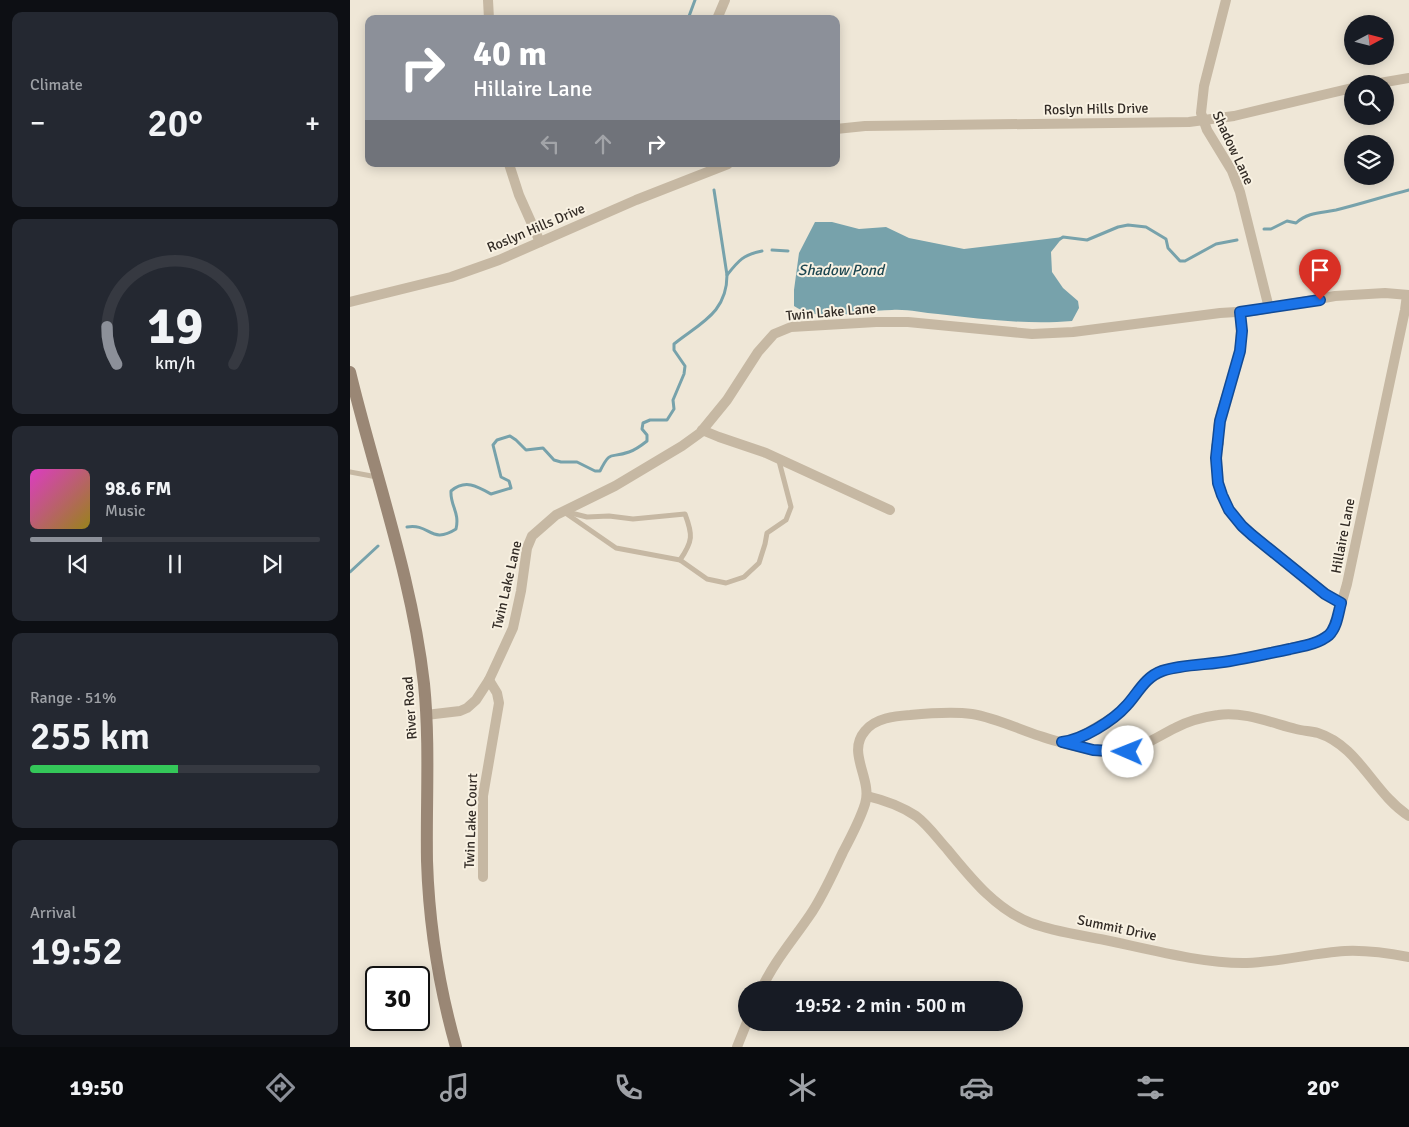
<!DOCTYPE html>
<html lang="en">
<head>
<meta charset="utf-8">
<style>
  :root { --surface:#171b24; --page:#242831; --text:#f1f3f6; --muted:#9ea1a6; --line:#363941; --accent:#8c9099 }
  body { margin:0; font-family:Signika,sans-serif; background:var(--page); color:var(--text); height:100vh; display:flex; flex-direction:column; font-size:19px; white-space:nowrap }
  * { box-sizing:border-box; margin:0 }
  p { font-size:16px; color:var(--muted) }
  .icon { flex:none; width:28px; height:28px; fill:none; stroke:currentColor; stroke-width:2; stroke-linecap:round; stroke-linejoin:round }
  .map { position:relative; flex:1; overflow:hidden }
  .drawer { display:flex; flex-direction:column; gap:12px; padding:12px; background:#0d0f14; width:350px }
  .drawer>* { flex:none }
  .banner { position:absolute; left:15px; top:15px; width:475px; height:152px; border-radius:10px; box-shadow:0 2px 12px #0003; background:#8c9099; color:#fff; overflow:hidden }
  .needle { width:32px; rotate:83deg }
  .buttons { position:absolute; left:994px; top:15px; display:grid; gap:10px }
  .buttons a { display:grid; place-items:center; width:50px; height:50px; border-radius:50%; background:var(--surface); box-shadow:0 2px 12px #0003; font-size:25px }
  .speed { position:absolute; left:15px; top:966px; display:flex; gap:10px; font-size:25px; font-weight:700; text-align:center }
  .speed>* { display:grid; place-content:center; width:65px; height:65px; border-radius:50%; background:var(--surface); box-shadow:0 2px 12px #0003; line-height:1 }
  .speed .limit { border:2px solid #111; border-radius:8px; background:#fff; color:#111 }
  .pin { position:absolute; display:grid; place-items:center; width:42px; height:42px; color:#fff; margin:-51px -21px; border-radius:50% 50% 50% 0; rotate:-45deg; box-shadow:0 0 5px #0007 }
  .pin .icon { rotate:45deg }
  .me { position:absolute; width:55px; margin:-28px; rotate:271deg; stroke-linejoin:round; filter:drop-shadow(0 0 4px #0008) }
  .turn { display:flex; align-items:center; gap:18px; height:105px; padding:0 25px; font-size:22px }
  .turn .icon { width:65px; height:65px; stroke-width:2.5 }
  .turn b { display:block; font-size:35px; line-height:42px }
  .lanes { display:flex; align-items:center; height:48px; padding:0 25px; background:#0003; justify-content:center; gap:25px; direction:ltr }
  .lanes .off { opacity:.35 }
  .big { font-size:38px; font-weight:600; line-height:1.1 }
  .drawer .card { flex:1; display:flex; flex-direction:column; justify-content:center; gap:8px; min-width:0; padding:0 18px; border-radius:10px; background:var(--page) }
  .drawer .dial { align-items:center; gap:0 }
  .dial svg { height:130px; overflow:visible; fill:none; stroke:var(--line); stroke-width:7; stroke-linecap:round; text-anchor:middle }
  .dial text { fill:var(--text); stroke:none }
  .song { display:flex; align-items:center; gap:15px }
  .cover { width:60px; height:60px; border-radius:8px; background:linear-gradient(135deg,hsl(310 70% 55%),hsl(50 70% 35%)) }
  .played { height:5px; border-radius:2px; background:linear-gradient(90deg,var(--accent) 25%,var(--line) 25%) }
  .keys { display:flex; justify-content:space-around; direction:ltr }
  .heat { display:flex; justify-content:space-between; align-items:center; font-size:28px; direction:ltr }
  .charge { height:8px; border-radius:4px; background:linear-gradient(90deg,#34c759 51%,var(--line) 0) }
  .trip { position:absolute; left:388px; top:981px; width:285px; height:50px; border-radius:25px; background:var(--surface); box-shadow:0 2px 12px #0003; font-weight:600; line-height:50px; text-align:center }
  .menu { display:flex; height:80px; justify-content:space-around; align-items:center; background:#090b0e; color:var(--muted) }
  .menu .icon { width:35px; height:35px }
  .menu .on { color:var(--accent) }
  .menu b { font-size:22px; color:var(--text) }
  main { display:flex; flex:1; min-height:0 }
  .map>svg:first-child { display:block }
</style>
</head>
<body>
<main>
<section class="drawer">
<div class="card"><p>Climate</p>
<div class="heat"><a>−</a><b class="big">20°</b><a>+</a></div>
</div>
<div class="card dial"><svg viewBox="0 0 100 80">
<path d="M14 69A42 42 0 1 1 86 69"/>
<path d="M14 69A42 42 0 0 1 8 46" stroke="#8c9099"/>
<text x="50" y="56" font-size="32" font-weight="700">19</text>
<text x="50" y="72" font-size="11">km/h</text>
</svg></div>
<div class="card">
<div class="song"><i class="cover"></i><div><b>98.6 FM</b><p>Music</p></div></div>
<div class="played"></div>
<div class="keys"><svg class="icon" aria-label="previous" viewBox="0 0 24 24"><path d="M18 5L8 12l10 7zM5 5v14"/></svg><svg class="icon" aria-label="pause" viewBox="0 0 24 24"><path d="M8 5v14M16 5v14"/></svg><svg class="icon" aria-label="next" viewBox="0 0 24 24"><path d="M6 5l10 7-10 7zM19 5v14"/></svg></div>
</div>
<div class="card"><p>Range · 51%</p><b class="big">255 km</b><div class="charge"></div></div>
<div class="card"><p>Arrival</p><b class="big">19:52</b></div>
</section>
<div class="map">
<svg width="1059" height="1047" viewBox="0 0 1059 1047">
  <rect width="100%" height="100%" fill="#efe7d7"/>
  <!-- water -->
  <path fill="#77a2ab" d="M465,222H482L509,229L536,227L559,238L614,249L713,237L701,252L702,272L713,288L728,301L729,308L722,321C678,325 632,319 588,314C573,313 557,309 542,310C510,310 472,324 444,306V290L449,253Z"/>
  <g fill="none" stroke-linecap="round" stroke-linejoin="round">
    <!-- stream -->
    <g stroke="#77a2ab" stroke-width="3">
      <path d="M338,19L345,0"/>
      <path d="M914,229H921L937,221L946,223C958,212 971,213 986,210C1011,204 1035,196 1059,190"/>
      <path d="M710,239L713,237L737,240L768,227L778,225L796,227L816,239L818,248L830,261H835L866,244L887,240"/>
      <path d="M422,250L438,251"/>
      <path d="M377,275C389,260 393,255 412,251"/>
      <path d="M57,527C80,523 81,545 106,529C110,512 100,506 101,491C115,479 127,486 141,494L161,488L159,481L151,477L143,445L147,440L160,436L166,440L176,450L193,448L204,460L211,462H227L245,471H250C261,449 260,459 279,452C285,450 292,445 297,441V435L292,429L293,423L300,420H317L324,409L323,400L334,374L335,366L324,350V344C350,323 377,313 377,275L364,190"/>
      <path d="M0,572L28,546"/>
    </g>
    <!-- lane -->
    <g stroke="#c6b8a3" stroke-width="5">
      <path d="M0,472L27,477"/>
      <path d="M214,512L266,548L330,560L357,579L376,583L394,577L409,563L415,544L417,533L436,520L441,507L429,461"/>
      <path d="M217,512L237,517L259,516L283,519L335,514C343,535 343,541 330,560"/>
    </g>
    <!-- street -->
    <g stroke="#c6b8a3" stroke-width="10">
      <path d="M138,0L139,19"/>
      <path d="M876,0L854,86L851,113L857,130L882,171L890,192L919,308"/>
      <path d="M367,19L375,0"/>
      <path d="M1024,84L1059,78"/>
      <path d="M486,129L515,126L839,122L884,116L1002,88"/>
      <path d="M159,164L169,195L190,242"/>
      <path d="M0,302L101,277L149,260L286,200L378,164"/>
      <path d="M890,312C892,331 891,348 886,367C881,389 863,421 869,443L866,446L868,483L872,495L879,510L892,526L975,593L991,603"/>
      <path d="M352,430L369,437L416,453L540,510"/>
      <path d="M76,715L110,711L117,708L126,700L139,680L163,628L171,591L177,548L182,536L206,515L265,486L332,446L350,433L377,400L408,352L424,334L441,327L526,322H558L682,334L723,332L870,313L903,311L985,296L1035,293L1059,295"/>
      <path d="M715,742L723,741L765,716L776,707L794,683L808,672L831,667L881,661L955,645L969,641L978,635L984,629L997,584L1055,310L1057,295"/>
      <path d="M517,796C534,800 551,806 566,816C578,825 587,838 597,849C621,878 645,909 681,923C705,932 731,935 755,940C798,949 854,964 897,963C930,962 962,953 995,951C1017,950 1038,953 1059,957"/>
      <path d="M133,877V796L149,703L147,693L139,680"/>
      <path d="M411,990C423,963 443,940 460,915C473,896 483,873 493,852C501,837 510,820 515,804C523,779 496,753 515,731C525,718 545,716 560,715C580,713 602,711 622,714C646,718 668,729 690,736C707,742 725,746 742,750C778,759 795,743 825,728C838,721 853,717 868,715C893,711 922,723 946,729C953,731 961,731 968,733C1009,746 1024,794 1059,816"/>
      <path d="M387,1047L397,1022"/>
    </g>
    <!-- secondary -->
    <path stroke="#9a8775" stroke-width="12" d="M0,372C25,476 62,577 74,684C80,743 76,802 77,861C79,924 89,987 106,1047"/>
  </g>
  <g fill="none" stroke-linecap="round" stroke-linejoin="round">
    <defs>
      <path id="route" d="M778,752L743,750L712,742C732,740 763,721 777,705C788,693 795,677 812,671C833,664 858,665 880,661C900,658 920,653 940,649C953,646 968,644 979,635C987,627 988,614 991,603L975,594L902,535L892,526L879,510L872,495L868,483L866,458L870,421L890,351L892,331L890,312L970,300"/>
    </defs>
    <!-- route casing -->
    <use href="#route" stroke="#114b97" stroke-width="12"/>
    <!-- route -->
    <use href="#route" stroke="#1a73e8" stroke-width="9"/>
  </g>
  <g text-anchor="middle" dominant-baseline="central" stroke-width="4" stroke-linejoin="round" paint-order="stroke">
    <!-- street labels -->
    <g font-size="14" fill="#322b25" stroke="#f8f1e2">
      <text transform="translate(746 109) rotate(-1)">Roslyn Hills Drive</text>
      <text transform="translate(883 148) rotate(65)">Shadow Lane</text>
      <text transform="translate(186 228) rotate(-23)">Roslyn Hills Drive</text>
      <text transform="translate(481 312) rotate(-5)">Twin Lake Lane</text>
      <text transform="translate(993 536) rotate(-79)">Hillaire Lane</text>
      <text transform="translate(157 585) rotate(-77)">Twin Lake Lane</text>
      <text transform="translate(60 708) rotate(-94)">River Road</text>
      <text transform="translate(121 821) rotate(-88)">Twin Lake Court</text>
      <text transform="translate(767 928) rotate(12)">Summit Drive</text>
    </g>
    <!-- water labels -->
    <g font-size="15" font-style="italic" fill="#1d4751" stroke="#f8f1e2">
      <text x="491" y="270">Shadow Pond</text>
    </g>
  </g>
</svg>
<div class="buttons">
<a><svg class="needle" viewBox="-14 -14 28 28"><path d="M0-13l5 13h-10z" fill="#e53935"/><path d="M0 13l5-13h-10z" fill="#9ea1a6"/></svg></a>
<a><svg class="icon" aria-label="search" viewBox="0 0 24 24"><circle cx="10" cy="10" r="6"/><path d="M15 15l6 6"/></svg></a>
<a><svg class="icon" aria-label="layers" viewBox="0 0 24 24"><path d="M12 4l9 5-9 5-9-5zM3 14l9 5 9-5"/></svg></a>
</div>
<div class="speed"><div class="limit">30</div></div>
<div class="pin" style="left:970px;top:300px;background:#d93025"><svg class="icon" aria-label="arrive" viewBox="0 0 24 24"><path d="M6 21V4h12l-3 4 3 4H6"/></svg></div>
<svg class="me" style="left:778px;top:752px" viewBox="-20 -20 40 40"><circle r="19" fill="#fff"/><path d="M0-13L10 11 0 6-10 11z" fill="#1a73e8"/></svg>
<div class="trip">19:52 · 2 min · 500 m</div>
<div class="banner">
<div class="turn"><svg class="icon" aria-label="right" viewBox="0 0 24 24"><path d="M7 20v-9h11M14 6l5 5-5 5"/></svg><div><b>40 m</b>Hillaire Lane</div></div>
<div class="lanes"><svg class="icon off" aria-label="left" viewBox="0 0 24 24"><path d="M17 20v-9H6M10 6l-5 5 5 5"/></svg><svg class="icon off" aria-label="ahead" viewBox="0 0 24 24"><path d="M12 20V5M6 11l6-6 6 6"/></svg><svg class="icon" aria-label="right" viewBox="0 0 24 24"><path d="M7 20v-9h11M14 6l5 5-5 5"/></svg></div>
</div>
</div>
</main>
<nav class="menu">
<b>19:50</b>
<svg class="icon on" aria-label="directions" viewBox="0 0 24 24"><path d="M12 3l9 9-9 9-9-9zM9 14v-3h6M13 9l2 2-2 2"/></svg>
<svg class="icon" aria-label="music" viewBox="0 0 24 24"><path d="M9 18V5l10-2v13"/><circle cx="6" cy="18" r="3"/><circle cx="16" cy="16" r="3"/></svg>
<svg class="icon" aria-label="phone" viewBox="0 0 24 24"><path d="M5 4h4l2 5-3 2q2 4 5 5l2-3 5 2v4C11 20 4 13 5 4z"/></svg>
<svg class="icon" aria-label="climate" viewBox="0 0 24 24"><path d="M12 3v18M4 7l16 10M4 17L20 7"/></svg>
<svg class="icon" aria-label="car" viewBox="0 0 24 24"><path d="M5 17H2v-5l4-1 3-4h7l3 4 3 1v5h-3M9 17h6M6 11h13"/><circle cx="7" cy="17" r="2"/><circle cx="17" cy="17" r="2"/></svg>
<svg class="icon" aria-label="filters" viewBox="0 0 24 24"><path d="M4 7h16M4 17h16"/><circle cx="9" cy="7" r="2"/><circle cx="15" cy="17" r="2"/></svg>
<b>20°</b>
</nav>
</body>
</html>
